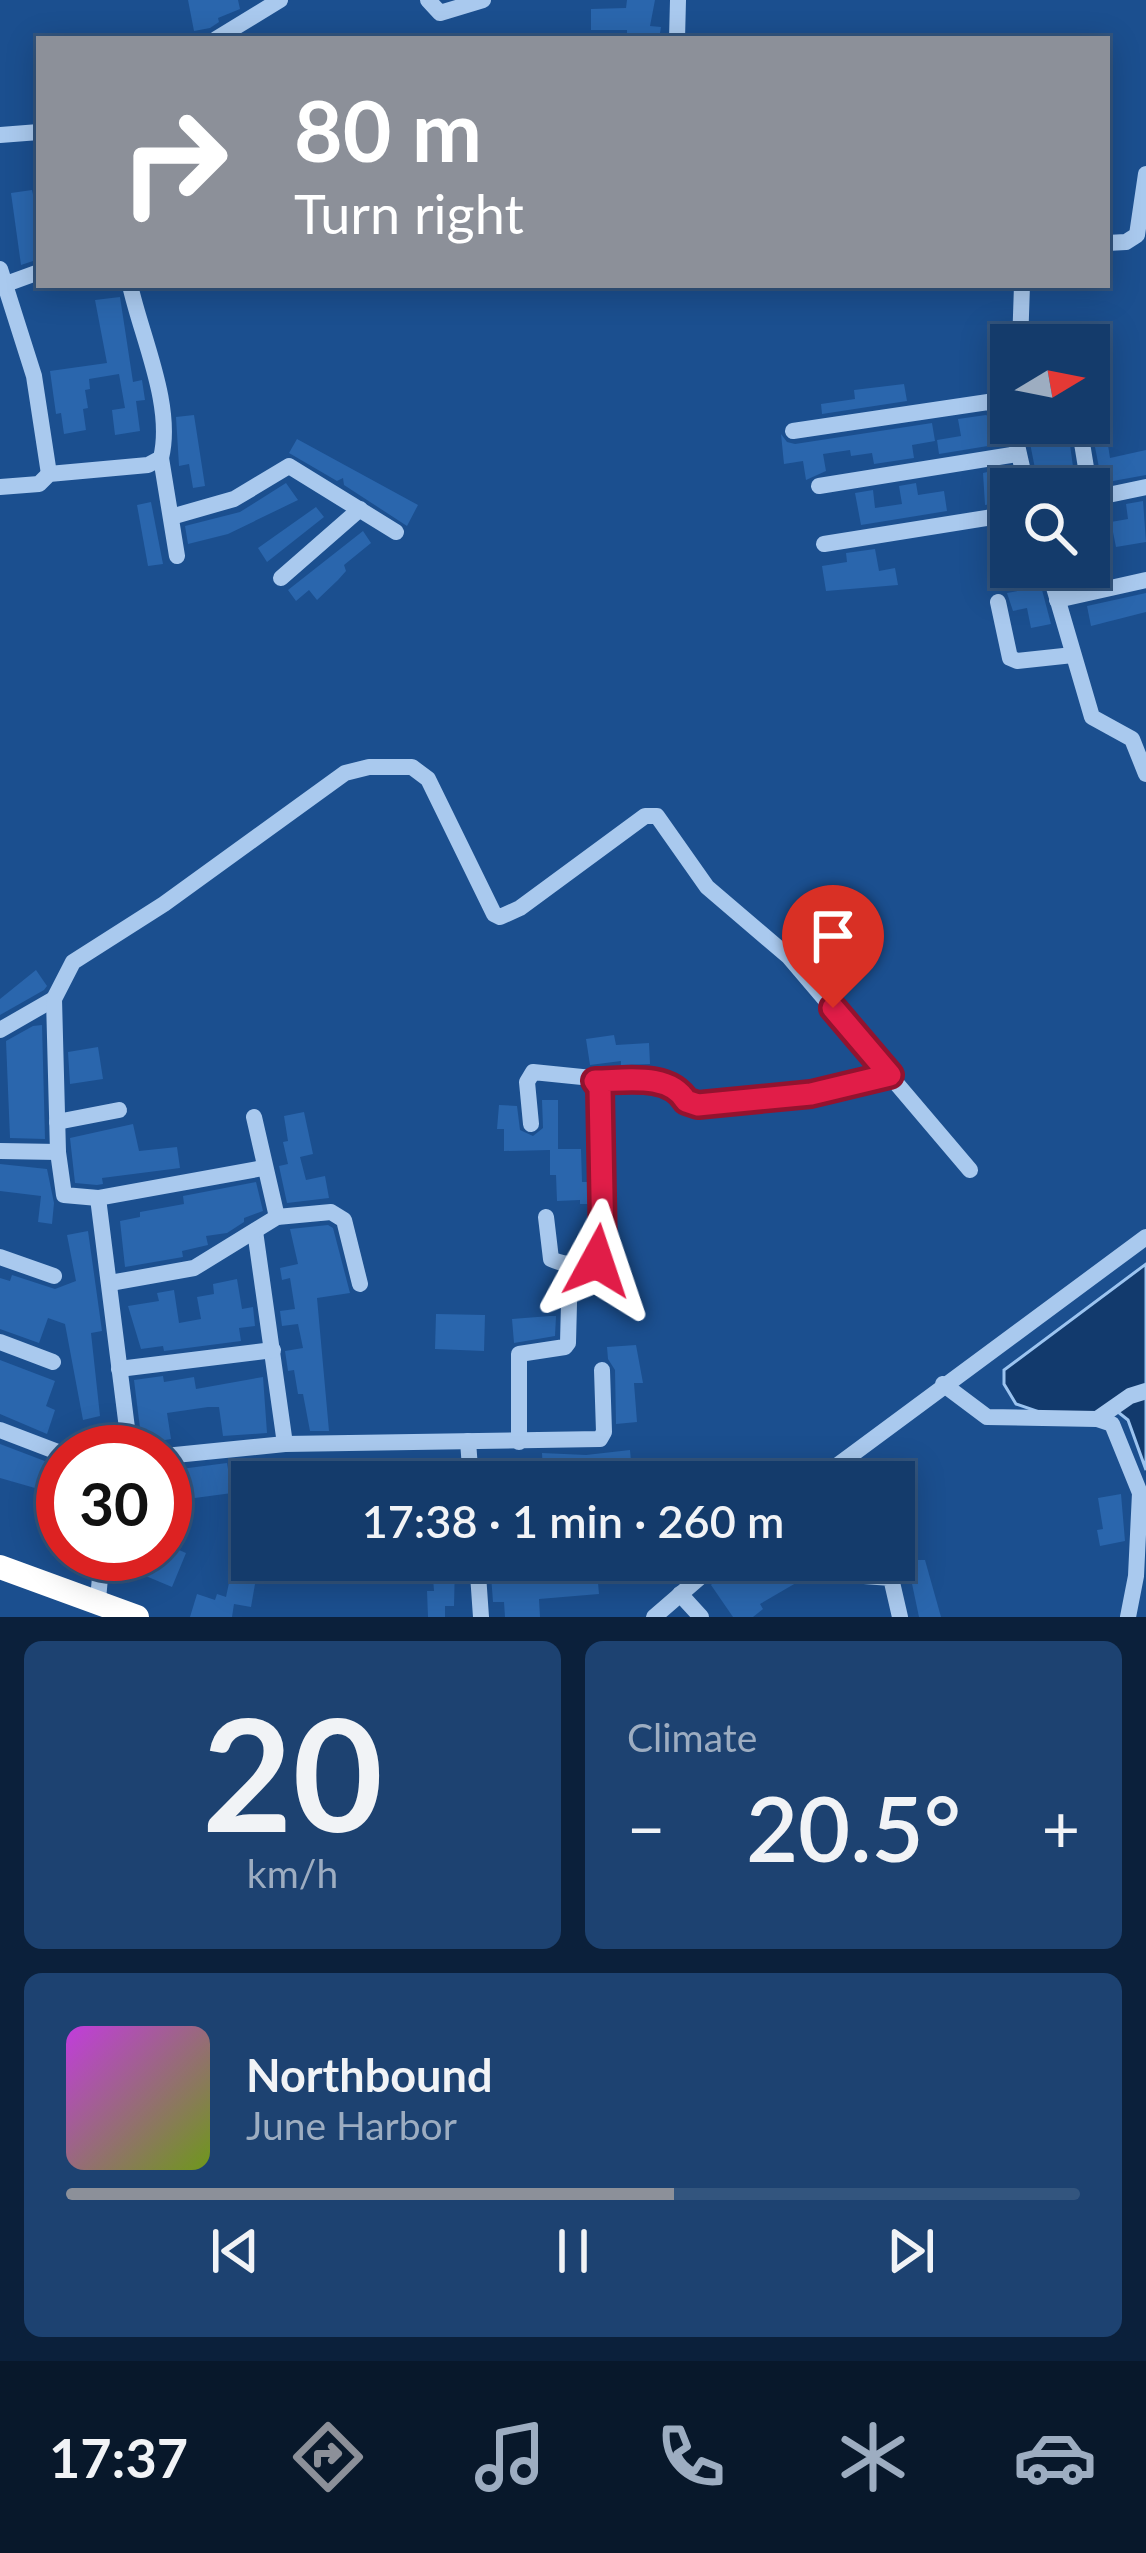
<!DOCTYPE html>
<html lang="en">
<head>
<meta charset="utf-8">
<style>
  :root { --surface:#143b6b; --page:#1d4271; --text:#f1f3f6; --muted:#9dadc1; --line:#33557e; --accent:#8c9099 }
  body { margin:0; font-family:Lato,sans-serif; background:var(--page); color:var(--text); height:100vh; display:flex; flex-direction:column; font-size:45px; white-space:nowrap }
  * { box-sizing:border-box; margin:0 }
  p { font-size:39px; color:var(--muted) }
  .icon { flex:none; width:66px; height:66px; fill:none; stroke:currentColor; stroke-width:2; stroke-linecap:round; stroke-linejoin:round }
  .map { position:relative; height:1617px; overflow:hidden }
  .drawer { display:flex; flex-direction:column; gap:24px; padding:24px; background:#0b203b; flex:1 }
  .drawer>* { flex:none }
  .top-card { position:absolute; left:36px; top:36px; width:1074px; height:252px; border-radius:0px; box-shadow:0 6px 30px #0003,0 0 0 3px var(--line); background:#8c9099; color:#fff; overflow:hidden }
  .needle { width:78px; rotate:80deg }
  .fabs { position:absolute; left:990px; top:324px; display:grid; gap:24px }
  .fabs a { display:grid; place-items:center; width:120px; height:120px; border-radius:0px; background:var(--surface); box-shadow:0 6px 30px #0003,0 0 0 3px var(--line); font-size:60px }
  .speed { position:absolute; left:36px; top:1425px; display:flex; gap:24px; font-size:60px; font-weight:700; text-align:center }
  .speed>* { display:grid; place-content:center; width:156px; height:156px; border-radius:50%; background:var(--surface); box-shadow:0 6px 30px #0003,0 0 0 3px var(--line); line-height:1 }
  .speed .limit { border:18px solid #d22; background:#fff; color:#111 }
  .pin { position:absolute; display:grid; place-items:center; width:102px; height:102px; color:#fff; margin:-123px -51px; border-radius:50% 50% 50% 0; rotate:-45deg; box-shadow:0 0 12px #0007 }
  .pin .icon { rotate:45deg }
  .me { position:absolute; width:132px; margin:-66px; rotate:5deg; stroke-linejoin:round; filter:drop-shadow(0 0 9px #0008) }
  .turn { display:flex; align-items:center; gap:42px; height:252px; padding:0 60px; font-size:54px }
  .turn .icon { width:156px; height:156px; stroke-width:2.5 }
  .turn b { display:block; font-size:84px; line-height:102px }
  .big { font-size:90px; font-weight:600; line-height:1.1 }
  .drawer .tile { flex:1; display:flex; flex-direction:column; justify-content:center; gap:18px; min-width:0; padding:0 42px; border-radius:18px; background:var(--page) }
  .drawer .dial { align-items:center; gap:0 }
  .dial b { font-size:156px; line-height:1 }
  .song { display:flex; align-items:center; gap:36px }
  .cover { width:144px; height:144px; border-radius:18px; background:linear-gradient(135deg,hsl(290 70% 55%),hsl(80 70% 35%)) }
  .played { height:12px; border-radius:6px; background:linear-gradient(90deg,var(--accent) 60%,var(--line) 60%) }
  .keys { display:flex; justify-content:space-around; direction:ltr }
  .heat { display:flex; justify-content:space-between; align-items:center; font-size:66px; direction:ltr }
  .drawer .tiles { flex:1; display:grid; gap:24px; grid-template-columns:1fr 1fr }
  .tile:last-child { grid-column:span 2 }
  .trip { position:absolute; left:231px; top:1461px; width:684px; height:120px; border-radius:0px; background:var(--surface); box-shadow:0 6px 30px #0003,0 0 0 3px var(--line); font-weight:600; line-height:120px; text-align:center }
  .dock { display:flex; height:192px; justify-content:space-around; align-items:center; background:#08182b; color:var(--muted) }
  .dock .icon { width:84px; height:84px }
  .dock .active { color:var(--accent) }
  .dock b { font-size:54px; color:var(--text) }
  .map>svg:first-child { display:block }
</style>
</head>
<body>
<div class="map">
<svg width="1146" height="1617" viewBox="0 0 1146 1617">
  <rect width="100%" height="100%" fill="#1b4f8f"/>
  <!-- water -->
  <path fill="#123a6d" stroke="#9cc4f0" stroke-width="3" d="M1146,1264V1470L1128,1420L1118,1412L1045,1414L1016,1404L1004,1384V1370Z"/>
  <!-- building -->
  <g fill="#2a66ad">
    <path d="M188,0H238L240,9L218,18L219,22L210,28L194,31Z"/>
    <path d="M627,0H655L650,26L661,27L659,39L627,35V30H591V9L626,8Z"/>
    <path d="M32,190L39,222V259L21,265L11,193Z"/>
    <path d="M120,297L133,382L142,380L145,400L136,401L140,431L115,435L112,410L125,408L119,374L89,379L90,389L85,390L88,408L83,409L86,430L64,434L61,413L56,414L50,371L107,363L95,300Z"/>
    <path d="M904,384L907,401L822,414L821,404L855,399L854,390Z"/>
    <path d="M194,415L205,486L193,488L189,464L179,466L176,417Z"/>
    <path d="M986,415L995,421L1000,444L939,454L937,440L961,436L958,419Z"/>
    <path d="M932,423L935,441L912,445L914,458L874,464L872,453L851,456L850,450L823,454L826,471L806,480L803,461L784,464L781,434L787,442L795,444Z"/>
    <path d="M1053,423H1067L1075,481L1057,485L1058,489H1039L1029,438L1055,433Z"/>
    <path d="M297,439L418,505L407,526L344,485L343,478L337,481L289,453Z"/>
    <path d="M1108,445L1110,458L1146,450V475L1102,483L1095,447Z"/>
    <path d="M996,470L998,478L1011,475V501L985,505L983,473Z"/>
    <path d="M286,483L298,500L228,534L188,544L185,526L240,512Z"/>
    <path d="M916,483L918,495L944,491L947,511L861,525L855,493L873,490L875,508L902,504L899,486Z"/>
    <path d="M1143,501L1146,542L1116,547L1111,522L1128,519L1126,504Z"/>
    <path d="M151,502L163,564L148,566L137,505Z"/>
    <path d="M316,507L324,517L267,562L258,548Z"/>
    <path d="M363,531L371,543L344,565L346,571L338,580L317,600L309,590L296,601L288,590Z"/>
    <path d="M875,549L879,571L895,568L898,585L826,591L822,566L847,562L846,553Z"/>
    <path d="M1019,567H1036L1051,624L1031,628L1027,608L1013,611L1007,593L1023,590Z"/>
    <path d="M1146,593V612L1091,626L1087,606Z"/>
    <path d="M36,970L47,986L44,990L0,1015V999Z"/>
    <path d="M42,1025L45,1139L10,1138L6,1041L33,1026Z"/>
    <path d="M614,1035L616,1045L649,1043L650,1064L621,1065V1061L590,1065L586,1039Z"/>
    <path d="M98,1047L103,1079L70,1084L68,1052Z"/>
    <path d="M542,1100H558V1149H581L582,1182H587L588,1204H580V1200L557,1201L556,1175H550V1150L504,1151V1129H497L499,1105L517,1106L520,1130L533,1136L543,1128Z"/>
    <path d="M304,1112L313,1154L300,1157L306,1180L325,1176L329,1198L287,1203L279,1166L288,1164L283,1142L288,1141L284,1116Z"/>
    <path d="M133,1124L139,1151L177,1147L180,1168L102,1178L103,1184L97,1185L75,1183L70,1138Z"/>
    <path d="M0,1164L47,1169L54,1203L52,1224L38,1222L41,1196L0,1191Z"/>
    <path d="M256,1182L263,1211L244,1218V1222L227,1233L206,1236L208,1245L182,1251L183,1257L125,1267L120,1221L140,1217V1212L184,1204L183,1196Z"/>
    <path d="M328,1225L333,1228L350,1293L317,1298L329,1431H310L303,1394H298L294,1370L288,1371L285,1351L303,1348L298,1324L282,1326L280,1311L295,1309L290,1278L282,1280L280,1268L298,1264L290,1229Z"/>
    <path d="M88,1231L102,1331L91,1333L100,1416L83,1420L65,1324L48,1318L39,1343L0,1329V1278L10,1281L12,1275L55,1289L76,1281L67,1235Z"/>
    <path d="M237,1279L242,1309L253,1307L255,1326L239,1328L241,1341L164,1351L163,1346L141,1349L128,1306L159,1301L157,1293L174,1290L179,1323L201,1319L197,1297L214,1294L213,1284Z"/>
    <path d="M436,1314L485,1315L484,1351L435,1349Z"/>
    <path d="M550,1316H556L555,1336L514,1343L512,1319Z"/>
    <path d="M636,1345L643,1383H634L637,1422L616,1424L615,1370L608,1359L607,1347Z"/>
    <path d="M0,1360L55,1381L46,1406L55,1410L47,1434L0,1414Z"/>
    <path d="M163,1376L164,1382L194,1377L196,1389L263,1377L267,1433L223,1436L219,1407H208L167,1413L171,1439L142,1444L134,1380Z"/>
    <path d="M0,1444L63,1468V1496L0,1478Z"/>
    <path d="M630,1450L632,1473L608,1475V1479L587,1482H567L566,1472L543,1473L542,1453L586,1455Z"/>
    <path d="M227,1463L232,1493L165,1502V1471Z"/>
    <path d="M1121,1494L1125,1541L1100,1546L1097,1530L1103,1529L1098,1498Z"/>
    <path d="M165,1544L186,1553L172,1587L129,1569L135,1554H165Z"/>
    <path d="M519,1560H596L599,1594L539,1599L540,1617H505L504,1602H493L490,1562Z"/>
    <path d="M733,1560H776L779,1565L786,1560H817L820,1569L760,1604L763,1609L753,1617H733L711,1585Z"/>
    <path d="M907,1560H925L941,1617H919Z"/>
    <path d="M455,1564L454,1606H445V1617H428L427,1591H434L432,1565Z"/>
    <path d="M230,1578L255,1584L251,1607L234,1604L232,1617H190L197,1594L215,1600L217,1594L226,1597Z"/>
  </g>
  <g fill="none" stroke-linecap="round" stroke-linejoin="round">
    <!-- minor -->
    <g stroke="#a9c9ee" stroke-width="16">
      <path d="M428,0L440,13L483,0"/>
      <path d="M216,39L280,0"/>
      <path d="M677,39L678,0"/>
      <path d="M0,135L39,132"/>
      <path d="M1107,243L1126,242L1137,235L1146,174"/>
      <path d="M0,269L34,376L49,474"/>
      <path d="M6,284L39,272"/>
      <path d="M1020,345L1022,285"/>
      <path d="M1012,423L1027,489"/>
      <path d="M1079,425L1091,498"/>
      <path d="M793,431L988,402L1002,408L1011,421"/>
      <path d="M161,458L177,556"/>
      <path d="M819,486L1018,454"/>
      <path d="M0,487L39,484L49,474L148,465L161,458C174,405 141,336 130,285"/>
      <path d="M1089,499L1146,487"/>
      <path d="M171,517L234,499L289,466L396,532"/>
      <path d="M824,544L1011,514"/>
      <path d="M1048,567L1092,717L1132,739L1146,774"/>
      <path d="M281,578L360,509"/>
      <path d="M1057,600L1146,580"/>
      <path d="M998,602L1010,658L1017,661L1073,655"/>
      <path d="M0,1030L54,999"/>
      <path d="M595,1081C624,1081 669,1072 685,1101L699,1105L811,1094L890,1075"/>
      <path d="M254,1117L277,1217"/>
      <path d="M57,1122L119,1110"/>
      <path d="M531,1124L527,1082L533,1072L592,1078L599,1086L601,1257C587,1267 566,1266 551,1259L546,1217"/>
      <path d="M0,1151L58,1152"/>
      <path d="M263,1168L98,1198L64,1195L58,1152L54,999L73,962L164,904L345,773L369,767H412L428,779L494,914L500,917L520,908L645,816H657L707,887L789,957L970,1170"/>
      <path d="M98,1198L130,1452"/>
      <path d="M255,1231L285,1444"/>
      <path d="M0,1257L54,1276"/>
      <path d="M110,1283L194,1268L277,1217L331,1212L344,1220L360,1284"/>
      <path d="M0,1342L53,1362"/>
      <path d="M119,1369L273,1350"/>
      <path d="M943,1384L987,1417L1097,1419L1112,1424L1140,1493L1136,1576L1128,1617"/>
      <path d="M1097,1419L1130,1396L1146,1391"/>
      <path d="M0,1430L63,1454"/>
      <path d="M468,1441L471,1482"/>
      <path d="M519,1442V1354L565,1347L568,1343L570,1264"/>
      <path d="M165,1456L285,1444L600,1439L604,1432L602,1370"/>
      <path d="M815,1482L1146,1237"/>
      <path d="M477,1560L481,1617"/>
      <path d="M830,1560L837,1574L891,1578L900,1617"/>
      <path d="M680,1594L701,1617"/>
      <path d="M98,1600L102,1554"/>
      <path d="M654,1617L720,1560"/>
    </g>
    <!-- highway -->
    <path stroke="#fff" stroke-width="24" d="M0,1567L137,1617"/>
  </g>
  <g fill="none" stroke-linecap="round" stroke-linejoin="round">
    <defs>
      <path id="route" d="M597,1261L603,1250L600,1088L595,1081C624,1081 669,1072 686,1101L698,1105L811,1094L890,1075L833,1008"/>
    </defs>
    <!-- route casing -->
    <use href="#route" stroke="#92132f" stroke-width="30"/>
    <!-- route -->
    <use href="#route" stroke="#e11d48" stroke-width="21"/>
  </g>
</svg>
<div class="fabs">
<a><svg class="needle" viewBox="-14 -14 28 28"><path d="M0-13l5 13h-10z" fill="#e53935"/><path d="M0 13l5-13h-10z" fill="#9dadc1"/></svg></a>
<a><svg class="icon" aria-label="search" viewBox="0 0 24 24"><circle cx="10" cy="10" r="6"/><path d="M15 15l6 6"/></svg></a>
</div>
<div class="speed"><div class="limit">30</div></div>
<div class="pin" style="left:833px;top:1008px;background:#d93025"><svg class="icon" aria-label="arrive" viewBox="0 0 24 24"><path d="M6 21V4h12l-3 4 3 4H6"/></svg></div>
<svg class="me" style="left:597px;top:1261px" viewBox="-20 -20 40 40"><path d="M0-17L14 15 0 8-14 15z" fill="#e11d48" stroke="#fff" stroke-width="4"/></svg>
<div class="trip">17:38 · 1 min · 260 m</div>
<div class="top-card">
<div class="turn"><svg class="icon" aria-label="right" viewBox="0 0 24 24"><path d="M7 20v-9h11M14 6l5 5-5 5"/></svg><div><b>80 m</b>Turn right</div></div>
</div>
</div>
<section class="drawer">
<div class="tiles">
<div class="tile dial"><b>20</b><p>km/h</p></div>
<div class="tile"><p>Climate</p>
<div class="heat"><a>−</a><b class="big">20.5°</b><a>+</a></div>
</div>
<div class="tile">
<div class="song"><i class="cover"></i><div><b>Northbound</b><p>June Harbor</p></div></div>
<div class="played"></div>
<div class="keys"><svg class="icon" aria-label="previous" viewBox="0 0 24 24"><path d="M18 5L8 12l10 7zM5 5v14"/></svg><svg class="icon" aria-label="pause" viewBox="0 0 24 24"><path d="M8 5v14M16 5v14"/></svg><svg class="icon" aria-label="next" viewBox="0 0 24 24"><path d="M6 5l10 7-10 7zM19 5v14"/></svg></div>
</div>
</div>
</section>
<nav class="dock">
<b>17:37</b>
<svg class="icon active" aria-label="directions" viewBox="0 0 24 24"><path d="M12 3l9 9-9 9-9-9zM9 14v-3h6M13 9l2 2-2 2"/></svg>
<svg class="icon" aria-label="music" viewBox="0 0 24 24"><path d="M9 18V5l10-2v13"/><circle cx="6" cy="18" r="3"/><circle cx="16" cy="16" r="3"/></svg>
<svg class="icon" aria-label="phone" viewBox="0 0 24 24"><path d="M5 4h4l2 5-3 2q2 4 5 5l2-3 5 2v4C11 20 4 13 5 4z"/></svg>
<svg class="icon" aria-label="climate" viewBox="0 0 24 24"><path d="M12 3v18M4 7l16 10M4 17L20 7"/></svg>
<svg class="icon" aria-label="car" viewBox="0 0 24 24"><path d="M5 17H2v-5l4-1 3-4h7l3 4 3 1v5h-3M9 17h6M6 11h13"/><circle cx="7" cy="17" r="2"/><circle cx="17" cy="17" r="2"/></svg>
</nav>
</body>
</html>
